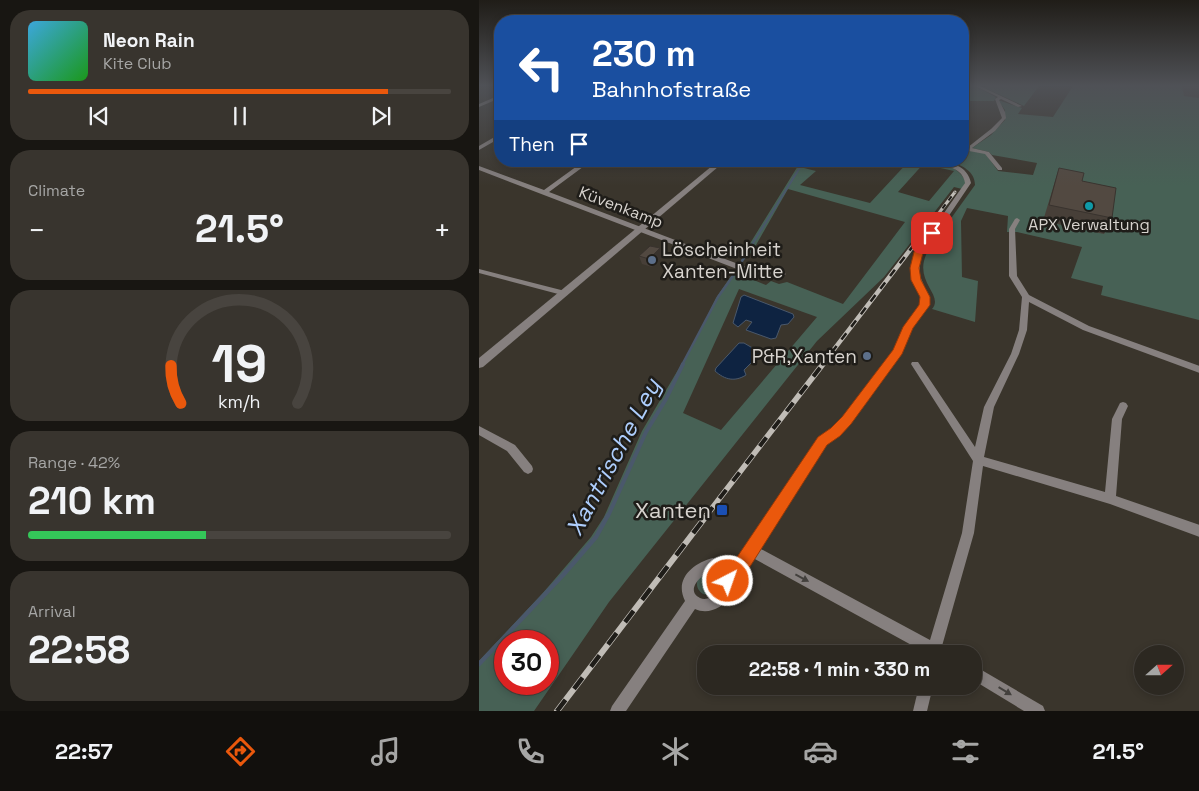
<!DOCTYPE html>
<html lang="en">
<head>
<meta charset="utf-8">
<style>
  :root { --surface:#2c2821; --page:#38342e; --text:#f1f3f6; --muted:#a6a6a5; --line:#48443f; --accent:#ea580c }
  body { margin:0; font-family:"Space Grotesk",sans-serif; background:var(--page); color:var(--text); height:100vh; display:flex; flex-direction:column; font-size:19px; white-space:nowrap }
  * { box-sizing:border-box; margin:0 }
  p { font-size:16px; color:var(--muted) }
  .icon { flex:none; width:28px; height:28px; fill:none; stroke:currentColor; stroke-width:2; stroke-linecap:round; stroke-linejoin:round }
  .map { position:relative; flex:1; overflow:hidden }
  .panel { display:flex; flex-direction:column; gap:10px; padding:10px; background:#181612; width:479px }
  .panel>* { flex:none }
  .top-card { position:absolute; left:15px; top:15px; width:475px; height:152px; border-radius:20px; box-shadow:0 2px 8px #0003,0 0 0 1px var(--line); background:#1a4fa0; color:#fff; overflow:hidden }
  .needle { width:32px; rotate:69deg }
  .fabs { position:absolute; left:655px; top:645px; display:grid; gap:10px }
  .fabs a { display:grid; place-items:center; width:50px; height:50px; border-radius:50%; background:var(--surface); box-shadow:0 2px 8px #0003,0 0 0 1px var(--line); font-size:25px }
  .speed { position:absolute; left:15px; top:630px; display:flex; gap:10px; font-size:25px; font-weight:700; text-align:center }
  .speed>* { display:grid; place-content:center; width:65px; height:65px; border-radius:50%; background:var(--surface); box-shadow:0 2px 8px #0003,0 0 0 1px var(--line); line-height:1 }
  .speed .limit { border:8px solid #d22; background:#fff; color:#111 }
  .pin { position:absolute; display:grid; place-items:center; width:42px; height:42px; color:#fff; margin:-21px; border-radius:10px; box-shadow:0 2px 8px #0006 }
  .me { position:absolute; width:55px; margin:-28px; rotate:41deg; stroke-linejoin:round; filter:drop-shadow(0 0 4px #0008) }
  .turn { display:flex; align-items:center; gap:18px; height:105px; padding:0 15px; font-size:22px }
  .turn .icon { width:65px; height:65px; stroke-width:2.5 }
  .turn b { display:block; font-size:35px; line-height:42px }
  .then { display:flex; align-items:center; height:48px; padding:0 15px; background:#0003; gap:10px; font-size:19px }
  .big { font-size:38px; font-weight:800; line-height:1.1 }
  .panel .tile { flex:1; display:flex; flex-direction:column; justify-content:center; gap:8px; min-width:0; padding:0 18px; border-radius:20px; background:var(--page) }
  .panel .dial { align-items:center; gap:0 }
  .dial svg { height:130px; overflow:visible; fill:none; stroke:var(--line); stroke-width:7; stroke-linecap:round; text-anchor:middle }
  .dial text { fill:var(--text); stroke:none }
  .song { display:flex; align-items:center; gap:15px }
  .cover { width:60px; height:60px; border-radius:8px; background:linear-gradient(135deg,hsl(200 70% 55%),hsl(120 70% 35%)) }
  .played { height:5px; border-radius:2px; background:linear-gradient(90deg,var(--accent) 85%,var(--line) 85%) }
  .keys { display:flex; justify-content:space-around; direction:ltr }
  .heat { display:flex; justify-content:space-between; align-items:center; font-size:28px; direction:ltr }
  .charge { height:8px; border-radius:4px; background:linear-gradient(90deg,#34c759 42%,var(--line) 0) }
  .trip { position:absolute; left:218px; top:645px; width:285px; height:50px; border-radius:20px; background:var(--surface); box-shadow:0 2px 8px #0003,0 0 0 1px var(--line); font-weight:800; line-height:50px; text-align:center }
  .dock { display:flex; height:80px; justify-content:space-around; align-items:center; background:#12100d; color:var(--muted) }
  .dock .icon { width:35px; height:35px }
  .dock .current { color:var(--accent) }
  .dock b { font-size:22px; color:var(--text) }
  main { display:flex; flex:1; min-height:0 }
  .map>svg:first-child { display:block }
</style>
</head>
<body>
<main>
<section class="panel">
<div class="tile">
<div class="song"><i class="cover"></i><div><b>Neon Rain</b><p>Kite Club</p></div></div>
<div class="played"></div>
<div class="keys"><svg class="icon" aria-label="previous" viewBox="0 0 24 24"><path d="M18 5L8 12l10 7zM5 5v14"/></svg><svg class="icon" aria-label="pause" viewBox="0 0 24 24"><path d="M8 5v14M16 5v14"/></svg><svg class="icon" aria-label="next" viewBox="0 0 24 24"><path d="M6 5l10 7-10 7zM19 5v14"/></svg></div>
</div>
<div class="tile"><p>Climate</p>
<div class="heat"><a>−</a><b class="big">21.5°</b><a>+</a></div>
</div>
<div class="tile dial"><svg viewBox="0 0 100 80">
<path d="M14 69A42 42 0 1 1 86 69"/>
<path d="M14 69A42 42 0 0 1 8 46" stroke="#ea580c"/>
<text x="50" y="56" font-size="32" font-weight="700">19</text>
<text x="50" y="72" font-size="11">km/h</text>
</svg></div>
<div class="tile"><p>Range · 42%</p><b class="big">210 km</b><div class="charge"></div></div>
<div class="tile"><p>Arrival</p><b class="big">22:58</b></div>
</section>
<div class="map">
<svg width="721" height="711" viewBox="0 0 721 711">
  <rect width="100%" height="100%" fill="#3a352c"/>
  <!-- green -->
  <g fill="#476155" fill-rule="evenodd">
    <path d="M484,86H496L517,97L515,101H484Z"/>
    <path d="M510,86H560L545,106L504,87Z"/>
    <path d="M594,86H720V320L622,295L624,286L592,278L603,247L538,232H528L529,216L488,208L482,221L483,277L499,281L496,322L453,309C466,294 431,281 450,249L496,185C496,171 483,166 472,161H484V154L491,150L506,153L519,171L554,175L558,163L513,155L510,152L493,148L512,135L526,120V110L519,100L543,108L539,114L574,117Z"/>
    <path d="M322,161H333L325,168L337,171L321,185L391,203L430,161H447L419,192L450,201L475,171L457,167L460,164C473,164 481,172 487,181L483,189L475,187L405,277L338,341L130,602L55,711H0V661L63,594L112,537L125,517L163,431L216,341L237,298L255,272L287,285L292,281L300,284L308,282L364,304L426,222L309,189L273,252L262,262L267,250ZM260,289L338,317L242,430L204,413ZM26,641H69V684H26Z"/>
    <circle cx="229" cy="584" r="11"/>
  </g>
  <!-- water -->
  <g fill="#0e2341" stroke="#4a586b">
    <path d="M265,295L314,314L315,317L309,324L302,325L297,338L292,339L267,330L273,322L267,320L259,327L254,323L262,297Z"/>
    <path d="M260,343H265L282,353L265,370L267,375C256,382 246,380 236,371L237,368Z"/>
  </g>
  <g fill="none" stroke-linecap="round" stroke-linejoin="round">
    <!-- stream-far3 -->
    <path stroke="#4a586b" stroke-width="2" d="M271,248L325,161"/>
    <!-- stream-far2 -->
    <g stroke="#4a586b" stroke-width="2.5">
      <path d="M263,261L272,246"/>
      <path d="M203,365L239,297L256,273"/>
    </g>
    <!-- stream-far1 -->
    <path stroke="#4a586b" stroke-width="4" d="M129,516L167,432L187,399L204,364"/>
    <!-- stream -->
    <path stroke="#4a586b" stroke-width="4.5" d="M0,664L84,575L117,537L129,515"/>
    <!-- minor -->
    <g fill="#86807f" fill-rule="evenodd">
      <path d="M496,86H501L543,106L539,107L522,99L520,100L526,112L527,118L516,131L493,148L510,152L523,168V170H519L506,154L490,151L484,155V151L512,129L523,118L516,99L519,97Z"/>
      <path d="M21,95V98L0,107V104Z"/>
      <path d="M19,135H21V138L0,150V146Z"/>
      <path d="M105,161H112L70,192L275,270L303,272L307,274L303,276L271,274L0,170V166L65,190Z"/>
      <path d="M456,161C471,161 489,166 492,183L442,257L440,274L450,297V305L433,328L422,354L388,402L361,435L347,444L280,548L451,640L483,533L494,461L432,364L433,362H439L496,447L505,407L532,354L540,330L543,297L530,276V229L536,219L538,218L541,220L536,229L538,276L550,295L610,326L721,366V373L604,330L550,302L548,330L540,354L515,407L505,457L626,492L633,419L641,403L644,402L647,403L649,406L643,419L637,496L721,525V537L631,504L504,466L495,533L463,646L469,649L471,654H447V653L274,558L258,582C254,586 253,591 251,596C244,608 229,615 216,609L147,711H131L133,706L206,601C195,579 214,563 234,558L249,564L252,570L339,438L353,429L382,396L415,351L425,327L442,305V297L432,274L434,257L486,183C484,168 468,167 456,161ZM234,570C254,580 234,604 221,598C205,590 224,573 234,570Z"/>
      <path d="M0,269L86,291L87,293L83,295L0,273Z"/>
      <path d="M0,426L36,445L53,466L54,469L53,472L49,474L45,472L28,451L0,435Z"/>
      <path d="M494,665L564,706L566,711H545L494,680Z"/>
      <path d="M440,686H454L448,711H434Z"/>
    </g>
    <!-- tertiary -->
    <path fill="#86807f" fill-rule="evenodd" d="M239,161H246L4,367L0,368V358Z"/>
    <defs>
      <path id="rail-far3" d="M433,248L476,192"/>
      <path id="rail-far2" d="M343,365L434,246"/>
      <path id="rail-far1" d="M227,516L344,364"/>
      <path id="rail" d="M78,711L228,515"/>
    </defs>
    <!-- rail-far3 casing -->
    <use href="#rail-far3" stroke="#c0bcb6" stroke-width="3"/>
    <!-- rail-far2 casing -->
    <use href="#rail-far2" stroke="#c0bcb6" stroke-width="4.5"/>
    <!-- rail-far1 casing -->
    <use href="#rail-far1" stroke="#c0bcb6" stroke-width="5.5"/>
    <!-- rail casing -->
    <use href="#rail" stroke="#c0bcb6" stroke-width="6"/>
    <!-- rail-far3 -->
    <use href="#rail-far3" stroke="#1f1d19" stroke-width="2" stroke-dasharray="5" stroke-linecap="butt"/>
    <!-- rail-far2 -->
    <use href="#rail-far2" stroke="#1f1d19" stroke-width="2.5" stroke-dasharray="8" stroke-linecap="butt"/>
    <!-- rail-far1 -->
    <use href="#rail-far1" stroke="#1f1d19" stroke-width="4" stroke-dasharray="11" stroke-linecap="butt"/>
    <!-- rail -->
    <use href="#rail" stroke="#1f1d19" stroke-width="4.5" stroke-dasharray="14" stroke-linecap="butt"/>
  </g>
  <!-- wall -->
  <g fill="#473f38">
    <path d="M703,86H721V98L705,96Z"/>
    <path d="M580,168L603,181L633,218L625,234L564,221Z"/>
    <path d="M181,248L184,256L173,267L163,264L160,256Z"/>
  </g>
  <!-- shaded-wall -->
  <path fill="#39332e" d="M181,248L184,256L173,267L170,259Z"/>
  <!-- building -->
  <g fill="#524941" stroke="#39332e">
    <path d="M580,168L605,173L603,181L637,188L633,218L570,205Z"/>
    <path d="M171,246L181,248L170,259L160,256Z"/>
  </g>
  <!-- one-way arrows -->
  <defs><path id="oneway-solid" d="M-6-.8H1V-3.2L6.5 0L1 3.2V.8H-6Z" transform="scale(1.25)"/></defs>
  <g fill="#43403d">
    <use href="#oneway-solid" transform="translate(323 578) rotate(28)"/>
    <use href="#oneway-solid" transform="translate(526 691) rotate(31)"/>
  </g>
  <!-- sky -->
  <linearGradient id="sky" x2="0" y2="1"><stop stop-color="#201d18"/><stop offset="0.46" stop-color="#4f5156"/><stop offset="1" stop-color="#4f5156" stop-opacity="0"/></linearGradient>
  <rect width="721" height="186" fill="url(#sky)"/>
  <!-- route -->
  <path fill="#ea580c" stroke="#983908" d="M450,231L458,233L444,253L440,268L442,280L451,297V305L434,328L423,354L372,424L361,436L348,445L260,584L249,589L244,586L241,581L244,575L248,572L339,437L352,428L363,417L414,350L424,327L440,305L441,297L432,280L431,268L435,252Z"/>
  <!-- markers -->
  <circle fill="#0f9aa8" stroke="#1f1d19" stroke-width="2" cx="610" cy="206" r="5"/>
  <g fill="#5c6f8a" stroke="#1f1d19" stroke-width="2">
    <circle cx="173" cy="260" r="5"/>
    <circle cx="388" cy="356" r="5"/>
  </g>
  <rect fill="#1a4fb4" stroke="#1f1d19" stroke-width="2" x="237" y="504" width="12" height="12" rx="2.5"/>
  <g text-anchor="middle" dominant-baseline="central" stroke-width="5" stroke-linejoin="round" paint-order="stroke">
    <!-- far-street labels -->
    <g font-size="16" fill="#d7d3ce" stroke="#1f1d19">
      <text transform="translate(142 207) rotate(21)">Küvenkamp</text>
    </g>
    <!-- far-poi labels -->
    <g font-size="16" fill="#d7d3ce" stroke="#1f1d19">
      <text x="610" y="224">APX Verwaltung</text>
    </g>
    <!-- poi labels -->
    <g font-size="19" fill="#d7d3ce" stroke="#1f1d19" text-anchor="start">
      <text x="183" y="249">Löscheinheit<tspan x="183" dy="22">Xanten-Mitte</tspan></text>
      <text x="378" y="356" text-anchor="end">P&amp;R,Xanten</text>
    </g>
    <!-- near-poi labels -->
    <g font-size="22" fill="#d7d3ce" stroke="#1f1d19" text-anchor="end">
      <text x="232" y="510">Xanten</text>
    </g>
    <!-- near-water labels -->
    <g font-size="24" font-style="italic" fill="#aecefd" stroke="#1f1d19">
      <text transform="translate(134 457) rotate(-62)">Xantrische Ley</text>
    </g>
  </g>
</svg>
<div class="fabs">
<a><svg class="needle" viewBox="-14 -14 28 28"><path d="M0-13l5 13h-10z" fill="#e53935"/><path d="M0 13l5-13h-10z" fill="#a6a6a5"/></svg></a>
</div>
<div class="speed"><div class="limit">30</div></div>
<div class="pin" style="left:453px;top:233px;background:#d93025"><svg class="icon" aria-label="arrive" viewBox="0 0 24 24"><path d="M6 21V4h12l-3 4 3 4H6"/></svg></div>
<svg class="me" style="left:249px;top:581px" viewBox="-20 -20 40 40"><circle r="17" fill="#ea580c" stroke="#fff" stroke-width="3"/><path d="M0-11L8 9 0 5-8 9z" fill="#fff"/></svg>
<div class="trip">22:58 · 1 min · 330 m</div>
<div class="top-card">
<div class="turn"><svg class="icon" aria-label="left" viewBox="0 0 24 24"><path d="M17 20v-9H6M10 6l-5 5 5 5"/></svg><div><b>230 m</b>Bahnhofstraße</div></div>
<div class="then">Then<svg class="icon" aria-label="arrive" viewBox="0 0 24 24"><path d="M6 21V4h12l-3 4 3 4H6"/></svg></div>
</div>
</div>
</main>
<nav class="dock">
<b>22:57</b>
<svg class="icon current" aria-label="directions" viewBox="0 0 24 24"><path d="M12 3l9 9-9 9-9-9zM9 14v-3h6M13 9l2 2-2 2"/></svg>
<svg class="icon" aria-label="music" viewBox="0 0 24 24"><path d="M9 18V5l10-2v13"/><circle cx="6" cy="18" r="3"/><circle cx="16" cy="16" r="3"/></svg>
<svg class="icon" aria-label="phone" viewBox="0 0 24 24"><path d="M5 4h4l2 5-3 2q2 4 5 5l2-3 5 2v4C11 20 4 13 5 4z"/></svg>
<svg class="icon" aria-label="climate" viewBox="0 0 24 24"><path d="M12 3v18M4 7l16 10M4 17L20 7"/></svg>
<svg class="icon" aria-label="car" viewBox="0 0 24 24"><path d="M5 17H2v-5l4-1 3-4h7l3 4 3 1v5h-3M9 17h6M6 11h13"/><circle cx="7" cy="17" r="2"/><circle cx="17" cy="17" r="2"/></svg>
<svg class="icon" aria-label="filters" viewBox="0 0 24 24"><path d="M4 7h16M4 17h16"/><circle cx="9" cy="7" r="2"/><circle cx="15" cy="17" r="2"/></svg>
<b>21.5°</b>
</nav>
</body>
</html>
